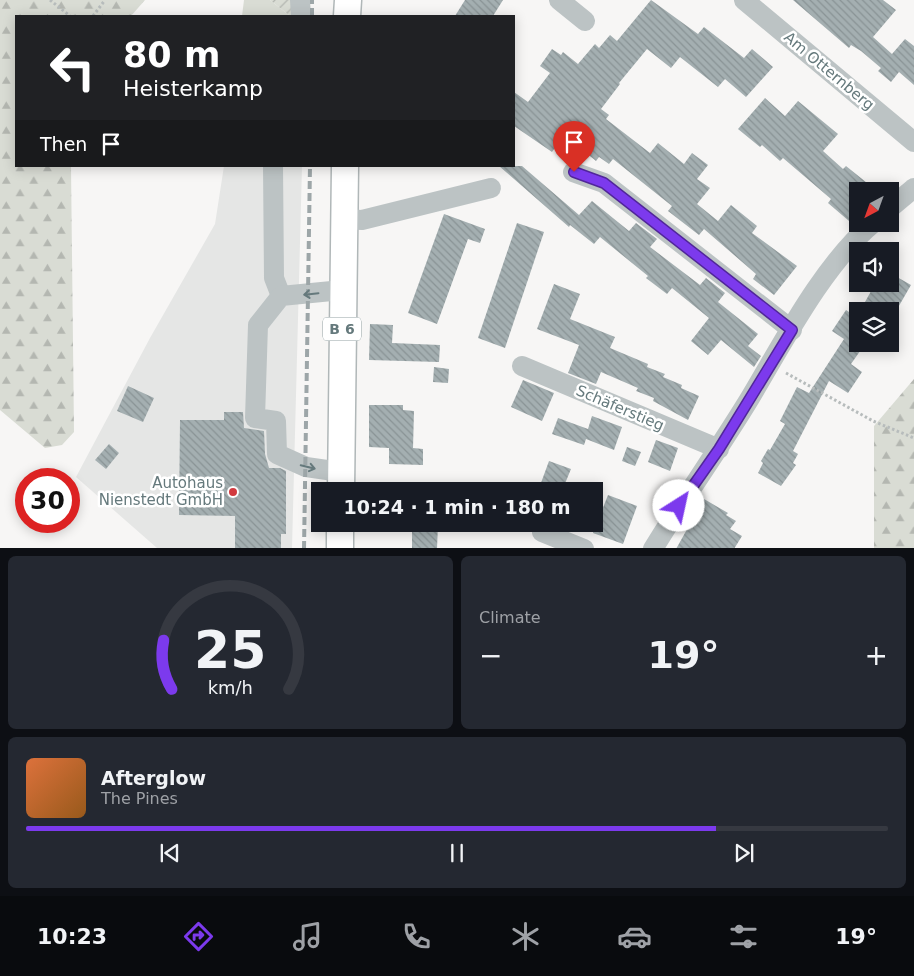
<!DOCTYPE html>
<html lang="en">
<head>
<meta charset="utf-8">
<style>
  :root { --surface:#171b24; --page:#242831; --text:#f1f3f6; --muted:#9ea1a6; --line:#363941; --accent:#7c3aed }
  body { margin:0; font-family:"DejaVu Sans",sans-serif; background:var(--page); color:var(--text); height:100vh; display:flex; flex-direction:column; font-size:19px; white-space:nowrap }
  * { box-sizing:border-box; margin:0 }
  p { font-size:16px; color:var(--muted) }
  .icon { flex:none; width:28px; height:28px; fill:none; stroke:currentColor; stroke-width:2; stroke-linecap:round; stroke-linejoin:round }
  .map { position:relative; height:548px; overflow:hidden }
  .side { display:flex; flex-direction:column; gap:8px; padding:8px; background:#0d0f14; flex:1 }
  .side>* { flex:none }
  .banner { position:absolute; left:15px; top:15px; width:500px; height:152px; border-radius:0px; box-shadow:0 2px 12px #0003; background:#202124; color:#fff; overflow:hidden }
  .needle { width:32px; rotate:221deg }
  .buttons { position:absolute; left:849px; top:182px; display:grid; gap:10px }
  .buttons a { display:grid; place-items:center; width:50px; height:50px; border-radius:0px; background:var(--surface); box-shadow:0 2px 12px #0003; font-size:25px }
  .speed { position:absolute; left:15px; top:468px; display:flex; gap:10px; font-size:25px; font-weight:700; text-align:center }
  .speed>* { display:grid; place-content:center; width:65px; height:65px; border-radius:50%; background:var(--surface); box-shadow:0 2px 12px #0003; line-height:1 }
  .speed .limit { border:8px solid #d22; background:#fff; color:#111 }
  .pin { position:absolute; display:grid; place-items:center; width:42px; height:42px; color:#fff; margin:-51px -21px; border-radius:50% 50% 50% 0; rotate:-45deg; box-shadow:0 0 5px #0007 }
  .pin .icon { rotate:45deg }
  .me { position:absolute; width:55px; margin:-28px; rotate:35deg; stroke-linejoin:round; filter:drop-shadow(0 0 4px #0008) }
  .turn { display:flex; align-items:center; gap:18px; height:105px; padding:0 25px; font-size:22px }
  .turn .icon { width:65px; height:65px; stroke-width:2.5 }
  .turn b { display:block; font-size:35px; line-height:42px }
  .then { display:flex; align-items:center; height:48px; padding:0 25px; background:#0003; gap:10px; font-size:19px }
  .big { font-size:38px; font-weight:600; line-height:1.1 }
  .side .tile { flex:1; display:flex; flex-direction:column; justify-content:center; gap:8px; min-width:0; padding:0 18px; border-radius:8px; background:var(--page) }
  .side .dial { align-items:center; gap:0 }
  .dial svg { height:130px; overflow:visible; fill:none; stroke:var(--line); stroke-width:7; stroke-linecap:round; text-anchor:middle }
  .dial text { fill:var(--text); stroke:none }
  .song { display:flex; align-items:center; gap:15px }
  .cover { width:60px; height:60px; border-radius:8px; background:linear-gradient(135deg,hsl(20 70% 55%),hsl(30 70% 35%)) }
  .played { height:5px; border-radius:2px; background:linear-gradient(90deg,var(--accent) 80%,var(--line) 80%) }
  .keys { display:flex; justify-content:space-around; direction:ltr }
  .heat { display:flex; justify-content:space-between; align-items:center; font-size:28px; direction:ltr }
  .side .tiles { flex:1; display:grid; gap:8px; grid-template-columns:1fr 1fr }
  .tile:last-child { grid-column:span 2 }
  .trip { position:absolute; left:311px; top:482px; width:292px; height:50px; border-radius:0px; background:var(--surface); box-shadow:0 2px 12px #0003; font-weight:600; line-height:50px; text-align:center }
  .dock { display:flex; height:80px; justify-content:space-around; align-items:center; background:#090b0e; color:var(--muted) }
  .dock .icon { width:35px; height:35px }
  .dock .selected { color:var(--accent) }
  .dock b { font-size:22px; color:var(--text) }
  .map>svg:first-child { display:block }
</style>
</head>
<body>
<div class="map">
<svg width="914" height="549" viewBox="0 0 914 549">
  <defs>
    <pattern id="forest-firs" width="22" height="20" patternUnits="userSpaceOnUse" patternTransform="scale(1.25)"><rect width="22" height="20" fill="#d9dcd4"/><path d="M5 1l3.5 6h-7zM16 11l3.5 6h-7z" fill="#b4b7b1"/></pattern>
    <pattern id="garden-furrows" width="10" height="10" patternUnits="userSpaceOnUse" patternTransform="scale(1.25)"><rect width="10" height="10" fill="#d9dcd4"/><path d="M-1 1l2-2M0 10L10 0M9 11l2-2" fill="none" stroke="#b4b7b1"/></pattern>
    <pattern id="building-back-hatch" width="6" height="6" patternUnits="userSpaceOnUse" patternTransform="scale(1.25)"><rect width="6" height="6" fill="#a4afb1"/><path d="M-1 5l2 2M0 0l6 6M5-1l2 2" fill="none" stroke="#899395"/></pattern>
  </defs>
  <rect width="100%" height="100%" fill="#f7f6f5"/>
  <!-- built -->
  <path fill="#e5e6e5" d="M224,166H302L292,548H157L76,477L150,338L215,224Z"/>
  <!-- green -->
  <path fill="#d9dcd4" d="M244,0H270L290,16H242Z"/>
  <!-- forest -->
  <g fill="url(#forest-firs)">
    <path d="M0,0H145L131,16H16V166H71L74,432L62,445L45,448L0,410Z"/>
    <path d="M914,379V548H874V426Z"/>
  </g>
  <!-- garden -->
  <path fill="url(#garden-furrows)" d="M270,0H303V16H290Z"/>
  <!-- building -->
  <g fill="url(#building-back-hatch)">
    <path d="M465,0H503L493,16H455Z"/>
    <path d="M651,0L698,34L704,27L744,58L752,49L773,67L746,97L725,79L718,87L680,57L671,68L647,49L619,83L620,84L601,109L609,115L606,119L650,153L658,143L684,164L692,153L708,165L697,179L710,188L697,204L718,221L731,205L757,226L752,233L797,266L774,295L753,279L756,274L704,229L699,235L668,211L672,206L613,159L609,164L599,157L596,161L564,135L552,152L514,126V92L528,102L550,73L540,66L552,49L561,55L563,52L578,64L595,44L599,48L610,35L617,41Z"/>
    <path d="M793,0H883L896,10L873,37L892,54L905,39L914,46V85L899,72L891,82L878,71L881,68L861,51L851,45L849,48Z"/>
    <path d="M765,98L785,116L798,101L838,134L823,151L843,169L846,166L877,191H858V211L849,221L828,203L831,199L783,158L780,161L762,145L760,147L738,129Z"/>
    <path d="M499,166H522L579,215L592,201L629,231L636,223L657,239L650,247L700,285L706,278L725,293L718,302L758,334L748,346L761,356L754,367L721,340L708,355L691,341L709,318L672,288L667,294L646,278L648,276L600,237L594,244L570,225L569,227Z"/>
    <path d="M444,214L485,229L480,243L468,239L437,324L408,313Z"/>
    <path d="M517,223L544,232L505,348L478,338Z"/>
    <path d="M890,273L911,285L896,311H860L875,284H890Z"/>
    <path d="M554,284L580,294L570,319L615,337L610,348L648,364L647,367L665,374L663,377L682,385L681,388L699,396L688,420L653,401L654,398L636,391L638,388L601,372L596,384L568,373L579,345L537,329Z"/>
    <path d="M846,310L858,318V344H865L851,364L862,372L848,393L829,381L793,451L798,454L793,463L796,465L781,486L758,473L763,463L761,461L768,449L770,450L785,424L780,421L797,387L809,393L844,339L832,331Z"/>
    <path d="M370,324L393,325L392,343L440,345L439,362L369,360Z"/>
    <path d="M434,367L449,369L448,383L433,382Z"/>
    <path d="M523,380L554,393L542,421L511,407Z"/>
    <path d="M128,386L154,398L143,422L117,411Z"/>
    <path d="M369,405H403V410L414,411L413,448L423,449V465L389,464V448L369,447Z"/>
    <path d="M224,412H243L244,428L264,431L265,454L269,468H280L286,471V534H281V549H235V516L179,515L180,420H224Z"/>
    <path d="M592,416L622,427L614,450L586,439L584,445L552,434L558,418L588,429Z"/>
    <path d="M656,440L678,448L670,471L648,462Z"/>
    <path d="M109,444L119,453L106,469L95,460Z"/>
    <path d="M627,447L641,452L635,466L622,461Z"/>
    <path d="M549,461L571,469L564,486L558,483L555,491H538Z"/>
    <path d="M608,495L637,506L623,544L593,533Z"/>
    <path d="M704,499L728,513L726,515L736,521L730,529L742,536L734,549H676Z"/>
    <path d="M412,524H438L437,549H412Z"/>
  </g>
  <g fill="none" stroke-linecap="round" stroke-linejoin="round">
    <defs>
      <g id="major">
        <path d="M347,16L348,0"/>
        <path d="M341,491L345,166"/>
        <path d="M340,549V524"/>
      </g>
    </defs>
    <!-- major casing -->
    <use href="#major" stroke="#b0b7b8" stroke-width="29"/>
    <!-- path -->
    <g stroke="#b7bcbc" stroke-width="3" stroke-dasharray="2.5 2.5" stroke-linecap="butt">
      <path d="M50,0L70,16"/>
      <path d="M93,16L105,0"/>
      <path d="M786,373L873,421L914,438"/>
    </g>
    <!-- minor -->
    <g stroke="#bcc3c4" stroke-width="20">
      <path d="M300,0L301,16"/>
      <path d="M559,0L585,21"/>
      <path d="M744,0L914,142"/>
      <path d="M273,166L274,278L281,296"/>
      <path d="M573,172L604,183L792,330"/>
      <path d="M890,208L914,188"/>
      <path d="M343,219L362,220L491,188"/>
      <path d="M522,366L719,449"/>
      <path d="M341,472L306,467L277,454L276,421L255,418L258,325L281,296L342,290"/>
      <path d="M542,532L584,549"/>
      <path d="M653,549C684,498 719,449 750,398C783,343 823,265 872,224"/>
    </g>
    <!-- major -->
    <use href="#major" stroke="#fff" stroke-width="26"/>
    <!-- rail -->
    <g stroke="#9da6a8" stroke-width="4" stroke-dasharray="8 4" stroke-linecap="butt">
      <path d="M312,16V0"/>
      <path d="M304,549L310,166"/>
    </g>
  </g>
  <!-- one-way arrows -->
  <defs><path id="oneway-shaft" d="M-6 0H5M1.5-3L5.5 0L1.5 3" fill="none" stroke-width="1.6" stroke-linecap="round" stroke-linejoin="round" transform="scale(1.25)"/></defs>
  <g stroke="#65797c">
    <use href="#oneway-shaft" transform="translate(311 294) rotate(174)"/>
    <use href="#oneway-shaft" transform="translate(308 467) rotate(14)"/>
  </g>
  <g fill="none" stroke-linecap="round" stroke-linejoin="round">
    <defs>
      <path id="route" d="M574,172L604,183L792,330L719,449L679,506"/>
    </defs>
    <!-- route casing -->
    <use href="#route" stroke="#51269a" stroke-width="12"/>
    <!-- route -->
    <use href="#route" stroke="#7c3aed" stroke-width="9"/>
  </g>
  <!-- markers -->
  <circle fill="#d23a3f" stroke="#fff" stroke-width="2" cx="233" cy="492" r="5"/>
  <g text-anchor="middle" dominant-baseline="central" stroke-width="5" stroke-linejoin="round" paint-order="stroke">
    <!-- shield labels -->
    <rect fill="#fff" stroke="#93a1a3" stroke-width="1" x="323" y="317.5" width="38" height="23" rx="4"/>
    <g font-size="14" font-weight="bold" fill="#65797c">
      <text x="342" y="329">B 6</text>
    </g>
    <!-- street labels -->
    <g font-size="15" fill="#65797c" stroke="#fff">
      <text transform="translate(829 71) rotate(40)">Am Otternberg</text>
      <text transform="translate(620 408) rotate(23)">Schäferstieg</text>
    </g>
    <!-- poi labels -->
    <g font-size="15" fill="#65797c" stroke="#fff" text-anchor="end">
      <text x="223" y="483">Autohaus<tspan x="223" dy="17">Nienstedt GmbH</tspan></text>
    </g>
  </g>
</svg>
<div class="buttons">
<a><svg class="needle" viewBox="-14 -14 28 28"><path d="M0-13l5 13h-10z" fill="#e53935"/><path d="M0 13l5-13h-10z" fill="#9ea1a6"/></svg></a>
<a><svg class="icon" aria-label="sound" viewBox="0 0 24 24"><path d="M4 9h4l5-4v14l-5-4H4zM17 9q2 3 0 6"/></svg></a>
<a><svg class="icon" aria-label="layers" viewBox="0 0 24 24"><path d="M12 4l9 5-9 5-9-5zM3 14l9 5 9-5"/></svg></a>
</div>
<div class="speed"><div class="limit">30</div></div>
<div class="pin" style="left:574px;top:172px;background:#d93025"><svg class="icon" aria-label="arrive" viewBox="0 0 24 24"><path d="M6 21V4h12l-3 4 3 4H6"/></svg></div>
<svg class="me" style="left:679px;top:506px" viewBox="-20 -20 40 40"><circle r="19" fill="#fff"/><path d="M0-13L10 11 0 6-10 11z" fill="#7c3aed"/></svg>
<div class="trip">10:24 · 1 min · 180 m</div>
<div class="banner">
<div class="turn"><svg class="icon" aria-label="left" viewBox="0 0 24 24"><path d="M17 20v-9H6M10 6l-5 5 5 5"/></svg><div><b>80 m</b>Heisterkamp</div></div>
<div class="then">Then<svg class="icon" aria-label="arrive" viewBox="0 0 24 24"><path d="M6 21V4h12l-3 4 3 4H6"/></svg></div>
</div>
</div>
<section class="side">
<div class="tiles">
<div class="tile dial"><svg viewBox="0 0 100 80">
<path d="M14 69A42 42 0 1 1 86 69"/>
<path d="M14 69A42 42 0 0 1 9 39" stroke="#7c3aed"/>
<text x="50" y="56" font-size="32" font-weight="700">25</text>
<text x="50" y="72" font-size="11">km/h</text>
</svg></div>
<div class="tile"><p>Climate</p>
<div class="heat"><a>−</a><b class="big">19°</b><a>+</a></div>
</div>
<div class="tile">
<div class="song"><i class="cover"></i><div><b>Afterglow</b><p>The Pines</p></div></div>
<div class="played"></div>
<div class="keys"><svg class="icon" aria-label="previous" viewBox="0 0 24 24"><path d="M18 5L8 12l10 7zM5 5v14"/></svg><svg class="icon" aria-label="pause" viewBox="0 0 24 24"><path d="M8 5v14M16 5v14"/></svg><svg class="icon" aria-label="next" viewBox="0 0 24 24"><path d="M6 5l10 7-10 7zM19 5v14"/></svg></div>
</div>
</div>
</section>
<nav class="dock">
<b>10:23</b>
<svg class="icon selected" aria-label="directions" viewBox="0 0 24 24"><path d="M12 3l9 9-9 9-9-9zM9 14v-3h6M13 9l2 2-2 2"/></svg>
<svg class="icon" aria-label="music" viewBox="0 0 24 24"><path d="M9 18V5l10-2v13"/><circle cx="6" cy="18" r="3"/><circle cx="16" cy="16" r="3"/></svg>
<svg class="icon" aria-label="phone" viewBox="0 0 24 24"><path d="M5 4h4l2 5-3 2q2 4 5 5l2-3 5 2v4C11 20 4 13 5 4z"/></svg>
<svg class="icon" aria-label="climate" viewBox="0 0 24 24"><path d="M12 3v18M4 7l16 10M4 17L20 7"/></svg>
<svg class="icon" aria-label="car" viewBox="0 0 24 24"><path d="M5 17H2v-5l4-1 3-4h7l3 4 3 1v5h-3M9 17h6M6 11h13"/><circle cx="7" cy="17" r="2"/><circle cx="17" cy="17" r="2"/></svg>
<svg class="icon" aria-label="filters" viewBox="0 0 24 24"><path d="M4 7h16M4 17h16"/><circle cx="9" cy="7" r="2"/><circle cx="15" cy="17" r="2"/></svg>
<b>19°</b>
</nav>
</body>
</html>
